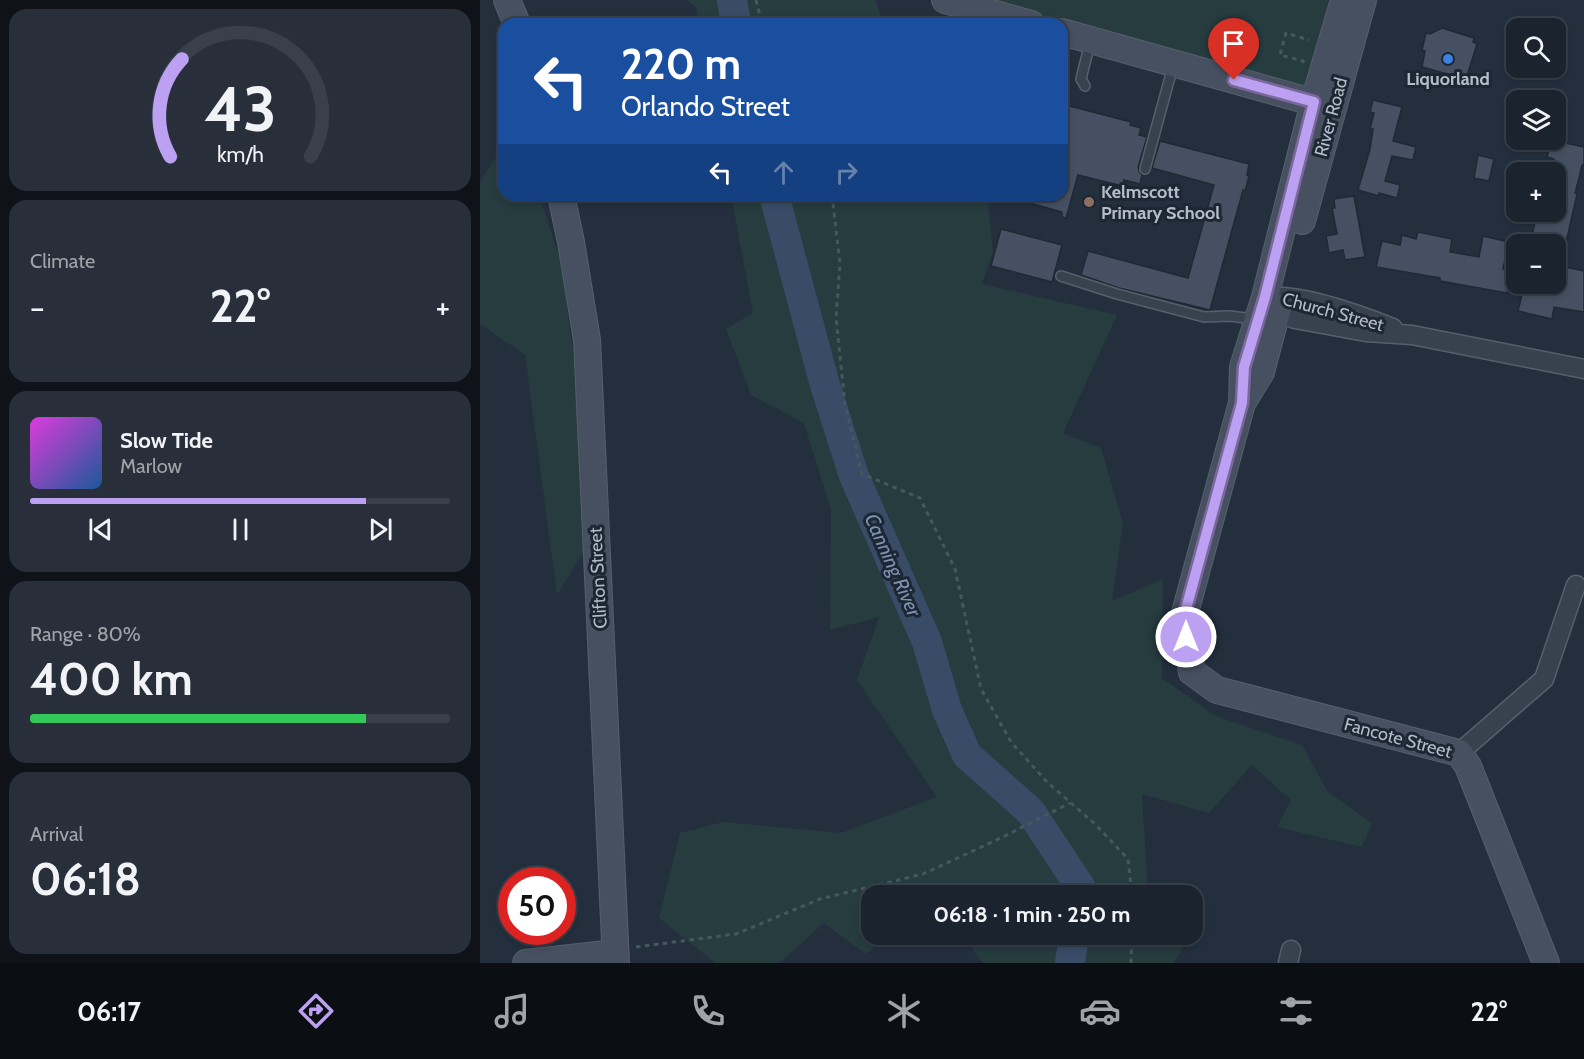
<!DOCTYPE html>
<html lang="en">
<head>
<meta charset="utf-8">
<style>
  :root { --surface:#1b232e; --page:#282f3a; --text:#f1f3f6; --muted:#a0a4aa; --line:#39404a; --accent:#bca0f2 }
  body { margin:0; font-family:Cabin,sans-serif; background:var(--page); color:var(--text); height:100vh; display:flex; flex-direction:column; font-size:22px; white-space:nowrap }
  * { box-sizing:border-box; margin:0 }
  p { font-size:20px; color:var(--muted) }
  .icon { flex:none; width:33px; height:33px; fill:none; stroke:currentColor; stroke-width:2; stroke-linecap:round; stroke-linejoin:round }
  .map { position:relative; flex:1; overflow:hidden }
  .drawer { display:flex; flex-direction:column; gap:9px; padding:9px; background:#0f1319; width:480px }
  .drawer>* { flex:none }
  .top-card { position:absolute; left:18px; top:18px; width:570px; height:183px; border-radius:18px; box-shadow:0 3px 9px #0003,0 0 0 2px var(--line); background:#1a4fa0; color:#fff; overflow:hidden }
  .buttons { position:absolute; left:1026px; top:18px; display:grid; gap:12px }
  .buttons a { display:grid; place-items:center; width:60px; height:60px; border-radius:12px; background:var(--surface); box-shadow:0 3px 9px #0003,0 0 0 2px var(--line); font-size:30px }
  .speed { position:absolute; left:18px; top:867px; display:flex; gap:12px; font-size:30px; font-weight:700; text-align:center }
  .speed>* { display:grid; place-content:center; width:78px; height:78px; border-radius:50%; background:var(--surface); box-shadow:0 3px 9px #0003,0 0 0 2px var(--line); line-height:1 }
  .speed .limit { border:9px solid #d22; background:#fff; color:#111 }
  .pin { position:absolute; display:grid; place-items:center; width:51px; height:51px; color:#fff; margin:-62px -26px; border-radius:50% 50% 50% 0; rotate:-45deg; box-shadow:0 0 6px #0007 }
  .pin .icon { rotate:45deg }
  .me { position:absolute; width:66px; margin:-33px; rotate:0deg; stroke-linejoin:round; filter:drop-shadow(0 0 4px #0008) }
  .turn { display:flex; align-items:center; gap:21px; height:126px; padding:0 24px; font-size:27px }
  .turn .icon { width:78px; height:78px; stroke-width:2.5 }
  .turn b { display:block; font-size:42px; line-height:51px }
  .lanes { display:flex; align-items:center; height:57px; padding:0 24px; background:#0003; justify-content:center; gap:30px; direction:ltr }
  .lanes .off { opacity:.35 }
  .big { font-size:45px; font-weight:800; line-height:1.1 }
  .drawer .card { flex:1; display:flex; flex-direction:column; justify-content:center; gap:9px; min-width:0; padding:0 21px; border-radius:18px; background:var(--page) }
  .drawer .dial { align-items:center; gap:0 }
  .dial svg { height:156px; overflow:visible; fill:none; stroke:var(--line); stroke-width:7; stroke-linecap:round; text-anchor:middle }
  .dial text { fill:var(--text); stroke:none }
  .song { display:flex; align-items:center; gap:18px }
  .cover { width:72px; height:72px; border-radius:9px; background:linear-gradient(135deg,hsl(300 70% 55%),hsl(210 70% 35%)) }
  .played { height:6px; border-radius:3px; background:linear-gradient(90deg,var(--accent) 80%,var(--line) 80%) }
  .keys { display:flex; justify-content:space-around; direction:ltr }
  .heat { display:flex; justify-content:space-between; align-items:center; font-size:33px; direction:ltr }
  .charge { height:9px; border-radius:4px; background:linear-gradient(90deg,#34c759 80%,var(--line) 0) }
  .trip { position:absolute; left:381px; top:885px; width:342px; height:60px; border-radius:18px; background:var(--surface); box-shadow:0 3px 9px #0003,0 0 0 2px var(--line); font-weight:800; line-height:60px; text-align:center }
  .tab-bar { display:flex; height:96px; justify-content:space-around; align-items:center; background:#0b0e12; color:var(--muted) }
  .tab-bar .icon { width:42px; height:42px }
  .tab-bar .current { color:var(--accent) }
  .tab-bar b { font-size:27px; color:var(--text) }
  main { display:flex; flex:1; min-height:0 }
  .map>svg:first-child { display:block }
</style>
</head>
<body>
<main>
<section class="drawer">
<div class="card dial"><svg viewBox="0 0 100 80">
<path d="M14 69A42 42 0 1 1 86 69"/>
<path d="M14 69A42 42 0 0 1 20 19" stroke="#bca0f2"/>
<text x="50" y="56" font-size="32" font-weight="700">43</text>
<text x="50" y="72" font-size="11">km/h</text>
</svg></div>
<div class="card"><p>Climate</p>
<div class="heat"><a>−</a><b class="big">22°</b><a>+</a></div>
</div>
<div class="card">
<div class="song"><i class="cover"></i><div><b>Slow Tide</b><p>Marlow</p></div></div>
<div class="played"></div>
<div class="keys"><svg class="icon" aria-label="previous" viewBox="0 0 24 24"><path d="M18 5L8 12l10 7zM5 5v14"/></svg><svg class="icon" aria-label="pause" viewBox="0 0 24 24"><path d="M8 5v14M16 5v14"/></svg><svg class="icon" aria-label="next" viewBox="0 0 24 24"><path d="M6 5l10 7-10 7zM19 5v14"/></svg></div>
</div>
<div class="card"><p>Range · 80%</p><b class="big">400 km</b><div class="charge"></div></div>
<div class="card"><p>Arrival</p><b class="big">06:18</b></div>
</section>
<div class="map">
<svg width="1104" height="963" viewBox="0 0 1104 963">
  <rect width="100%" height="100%" fill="#242f3e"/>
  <!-- green -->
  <g fill="#263c3f">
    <path d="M207,0H396L402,24H219L216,7Z"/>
    <path d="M506,0H849L829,89Z"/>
    <path d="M24,144V195H59L81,262L117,531L77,595L45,355L0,324V182Z"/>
    <path d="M251,195H507L513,252L502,284L637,315L583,433L621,448L643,524L632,601L683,579L682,678L736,716L822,745L848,792L892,823L882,847L797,827L811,800L772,765L729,813L662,794L668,895L392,896V934L409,935L386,954L344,923L299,963H235L179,918L200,833L243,822L361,833L457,797L377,680L399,617L350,630L351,510L324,423L271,395L246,329L273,313Z"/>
    <path d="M482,935H693L703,947L694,963H503Z"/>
  </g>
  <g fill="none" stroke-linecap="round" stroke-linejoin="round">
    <!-- river -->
    <g stroke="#394c67" stroke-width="30">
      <path d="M252,0L256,24"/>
      <path d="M294,195L345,385L374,476L447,642L467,710L487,755L551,812L601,888L600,896"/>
      <path d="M590,963L594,934"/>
    </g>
  </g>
  <!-- building -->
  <g fill="#455162" stroke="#1f2835" stroke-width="1.5">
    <path d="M962,28L994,38L993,42L997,44L986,79L942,67L945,51L942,50L946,33L950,34Z"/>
    <path d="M893,100L922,107L913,141L936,147L933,160L912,156L905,181L920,185L917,198L899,193V196L878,190L890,149L893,129H890L894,113L890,112Z"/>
    <path d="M582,104L651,122L650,125L661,128L659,135L667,137L658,167L659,171L662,175L660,184L644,180L642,186L598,175L586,218L582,217V212L536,199L537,195H582Z"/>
    <path d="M1071,140L1104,147V165H1102L1099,178L1095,193L1097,194L1085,247L1066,243L1067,240L1052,236L1057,213L1071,216L1072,212H1076V172H1072L1074,159L1067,157Z"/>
    <path d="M680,141L769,164L767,175L769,176L765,191L763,190L730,310L639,288L601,275L608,251L708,278L734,185L672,168Z"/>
    <path d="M998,155L1014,159L1009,181L994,178Z"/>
    <path d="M874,196L885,257L865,260L863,250L849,253L846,236L857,234L852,208H855L854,199Z"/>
    <path d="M521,229L582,245L572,282L511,266Z"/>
    <path d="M938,232L972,239L970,252L999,257L1003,236L1029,242L1023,269L1032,271L1027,293L960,281V278L896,267L902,241L920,245L922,235L936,239Z"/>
    <path d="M1076,265L1104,271V312L1074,307L1072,319L1038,311L1044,286L1060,289L1062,284H1076Z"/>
  </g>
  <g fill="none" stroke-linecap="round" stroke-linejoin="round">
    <defs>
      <g id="lane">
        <path d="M605,86L601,79L610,43"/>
        <path d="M665,169L693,66"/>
        <path d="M581,276L637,294L724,317L749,316L775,319"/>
      </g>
      <g id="street">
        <path d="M785,297C819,293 880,315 913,328"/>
        <path d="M790,303L798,311L815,319L886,332L932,335L1104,369"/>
        <path d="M979,753L1064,679L1096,585"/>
        <path d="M808,963L811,950"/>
      </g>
      <g id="secondary">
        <path d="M27,0L37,24"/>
        <path d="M465,0L551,24"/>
        <path d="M864,0L834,102L785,297L763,367L762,403L703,620L712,672L737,690L979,753L988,766L1066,963"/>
        <path d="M582,32L850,107"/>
        <path d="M81,195L91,242L107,340L136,963"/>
        <path d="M822,221L883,0"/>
        <path d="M764,400L781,372L798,308"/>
        <path d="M46,963L135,953"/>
      </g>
    </defs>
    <!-- lane casing -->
    <use href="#lane" stroke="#565f6c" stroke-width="12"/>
    <!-- street casing -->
    <use href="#street" stroke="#565f6c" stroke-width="21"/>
    <!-- secondary casing -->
    <use href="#secondary" stroke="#565f6c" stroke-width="28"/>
    <!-- path -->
    <g stroke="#44595c" stroke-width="3" stroke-dasharray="4.5 4.5" stroke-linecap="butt">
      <path d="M276,0L282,24"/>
      <path d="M824,63L823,61L800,55L806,33L829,40"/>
      <path d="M352,195L360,264L356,318L365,404L382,474L440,498L475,569L501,689L531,742L567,782L615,824L648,859L652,896"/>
      <path d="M156,947L256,934L340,899L443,874L523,837L590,803"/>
      <path d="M651,963L652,934"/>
    </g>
    <!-- lane -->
    <use href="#lane" stroke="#38414e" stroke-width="9"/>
    <!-- street -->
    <use href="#street" stroke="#38414e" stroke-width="18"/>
    <!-- secondary -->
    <use href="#secondary" stroke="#465061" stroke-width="26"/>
  </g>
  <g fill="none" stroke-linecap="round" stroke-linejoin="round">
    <defs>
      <path id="route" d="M706,637L703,620L762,403L764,367L785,297L834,102L754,80"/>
    </defs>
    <!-- route casing -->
    <use href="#route" stroke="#7a689d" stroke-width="15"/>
    <!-- route -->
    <use href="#route" stroke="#bca0f2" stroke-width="10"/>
  </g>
  <!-- markers -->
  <circle fill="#3f7fe0" stroke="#1d2633" stroke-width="2" cx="968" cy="59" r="6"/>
  <circle fill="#8d6e63" stroke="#1d2633" stroke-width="2" cx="609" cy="202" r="6"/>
  <g text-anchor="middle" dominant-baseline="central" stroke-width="6" stroke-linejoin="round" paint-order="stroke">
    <!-- poi labels -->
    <g font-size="18" font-weight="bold" fill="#b4bcc9" stroke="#1d2633">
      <text x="968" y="79">Liquorland</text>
      <text x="621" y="192" text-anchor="start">Kelmscott<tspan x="621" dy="21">Primary School</tspan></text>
    </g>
    <!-- street labels -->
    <g font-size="18" fill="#b4bcc9" stroke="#1d2633">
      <text transform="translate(851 117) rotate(-75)">River Road</text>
      <text transform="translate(853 312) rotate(15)">Church Street</text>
      <text transform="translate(118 578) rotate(-93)">Clifton Street</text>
      <text transform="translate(918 738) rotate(15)">Fancote Street</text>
    </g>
    <!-- water labels -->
    <g font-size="20" font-style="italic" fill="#7c92b1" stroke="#1d2633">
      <text transform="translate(413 565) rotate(66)">Canning River</text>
    </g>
  </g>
</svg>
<div class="buttons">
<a><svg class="icon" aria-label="search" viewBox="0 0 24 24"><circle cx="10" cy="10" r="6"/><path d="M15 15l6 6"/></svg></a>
<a><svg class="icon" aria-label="layers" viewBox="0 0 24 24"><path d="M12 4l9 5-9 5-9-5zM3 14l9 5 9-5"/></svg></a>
<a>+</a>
<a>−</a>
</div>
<div class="speed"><div class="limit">50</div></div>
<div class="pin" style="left:754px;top:80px;background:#d93025"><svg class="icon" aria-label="arrive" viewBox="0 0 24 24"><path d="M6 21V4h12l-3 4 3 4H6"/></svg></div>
<svg class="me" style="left:706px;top:637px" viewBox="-20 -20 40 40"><circle r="17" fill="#bca0f2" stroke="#fff" stroke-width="3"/><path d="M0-11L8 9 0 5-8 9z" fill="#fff"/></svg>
<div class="trip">06:18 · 1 min · 250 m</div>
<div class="top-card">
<div class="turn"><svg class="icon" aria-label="left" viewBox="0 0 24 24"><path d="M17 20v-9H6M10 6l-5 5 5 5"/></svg><div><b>220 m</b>Orlando Street</div></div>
<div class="lanes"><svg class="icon" aria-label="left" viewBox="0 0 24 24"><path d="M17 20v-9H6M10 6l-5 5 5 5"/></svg><svg class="icon off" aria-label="ahead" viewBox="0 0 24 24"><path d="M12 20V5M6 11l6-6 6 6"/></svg><svg class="icon off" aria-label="right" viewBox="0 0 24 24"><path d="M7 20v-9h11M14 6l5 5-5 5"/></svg></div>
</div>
</div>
</main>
<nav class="tab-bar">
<b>06:17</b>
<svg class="icon current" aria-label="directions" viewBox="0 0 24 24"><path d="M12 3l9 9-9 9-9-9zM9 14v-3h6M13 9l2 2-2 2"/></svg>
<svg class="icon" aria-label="music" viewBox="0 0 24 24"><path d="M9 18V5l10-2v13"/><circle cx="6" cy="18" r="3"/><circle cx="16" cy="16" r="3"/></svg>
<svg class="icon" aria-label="phone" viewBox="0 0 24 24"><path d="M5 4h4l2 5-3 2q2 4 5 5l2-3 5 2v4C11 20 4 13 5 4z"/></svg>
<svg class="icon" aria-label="climate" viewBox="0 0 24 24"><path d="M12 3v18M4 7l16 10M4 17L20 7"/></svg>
<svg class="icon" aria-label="car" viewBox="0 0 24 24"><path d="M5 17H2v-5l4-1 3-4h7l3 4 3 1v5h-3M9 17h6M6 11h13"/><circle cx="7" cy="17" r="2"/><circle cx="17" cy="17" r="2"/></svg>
<svg class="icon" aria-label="filters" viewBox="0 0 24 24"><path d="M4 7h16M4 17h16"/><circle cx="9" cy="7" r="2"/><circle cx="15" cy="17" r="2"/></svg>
<b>22°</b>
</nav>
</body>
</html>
